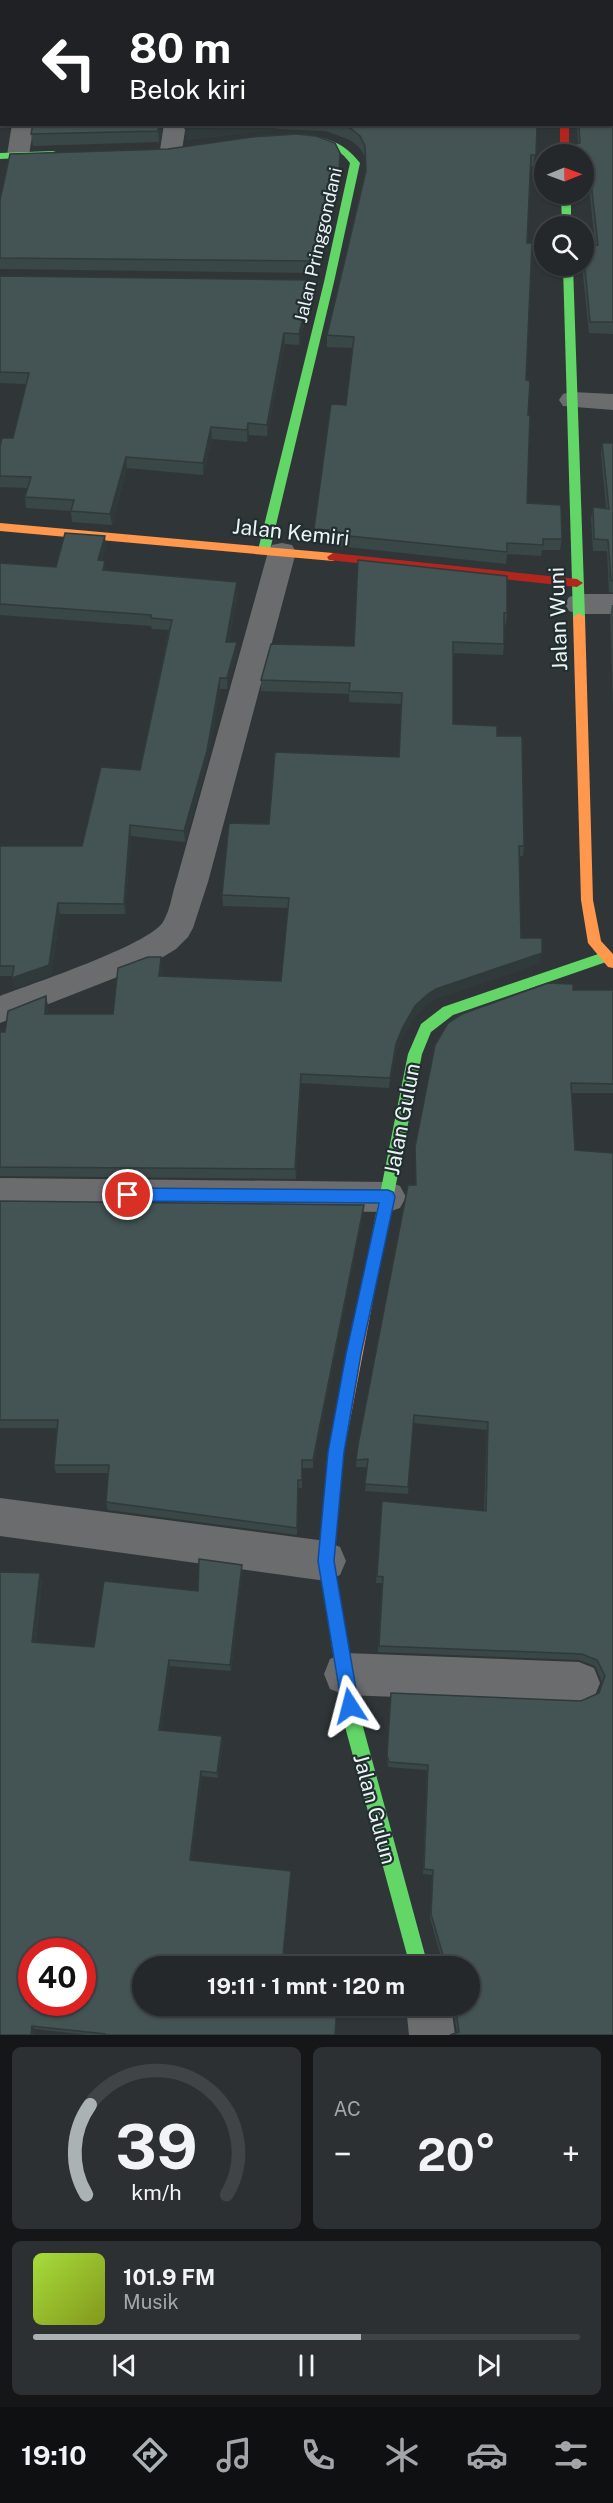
<!DOCTYPE html>
<html lang="id">
<head>
<meta charset="utf-8">
<style>
  :root { --surface:#24282a; --page:#2c3032; --text:#f1f3f6; --muted:#a3a6a8; --line:#414447; --accent:#aab2b4 }
  body { margin:0; font-family:"Public Sans",sans-serif; background:var(--page); color:var(--text); height:100vh; display:flex; flex-direction:column; font-size:22px; white-space:nowrap }
  * { box-sizing:border-box; margin:0 }
  p { font-size:20px; color:var(--muted) }
  .icon { flex:none; width:33px; height:33px; fill:none; stroke:currentColor; stroke-width:2; stroke-linecap:round; stroke-linejoin:round }
  .map { position:relative; height:2035px; overflow:hidden }
  .panel { display:flex; flex-direction:column; gap:12px; padding:12px; background:#141617; flex:1 }
  .panel>* { flex:none }
  .guide { position:absolute; left:0px; top:0px; width:614px; height:126px; box-shadow:0 2px 4px #0004,0 0 0 2px var(--line); background:#202124; color:#fff; overflow:hidden }
  .needle { width:39px; rotate:89deg }
  .buttons { position:absolute; left:534px; top:144px; display:grid; gap:12px }
  .buttons a { display:grid; place-items:center; width:60px; height:60px; border-radius:50%; background:var(--surface); box-shadow:0 2px 4px #0004,0 0 0 2px var(--line); font-size:30px }
  .speed { position:absolute; left:18px; top:1938px; display:flex; gap:12px; font-size:30px; font-weight:700; text-align:center }
  .speed>* { display:grid; place-content:center; width:78px; height:78px; border-radius:50%; background:var(--surface); box-shadow:0 2px 4px #0004,0 0 0 2px var(--line); line-height:1 }
  .speed .limit { border:9px solid #d22; background:#fff; color:#111 }
  .pin { position:absolute; display:grid; place-items:center; width:51px; height:51px; color:#fff; margin:-26px; border:3px solid #fff; border-radius:50%; box-shadow:0 2px 6px #0007 }
  .me { position:absolute; width:66px; margin:-33px; rotate:351deg; stroke-linejoin:round; filter:drop-shadow(0 0 4px #0008) }
  .turn { display:flex; align-items:center; gap:21px; height:126px; padding:0 30px; font-size:27px }
  .turn .icon { width:78px; height:78px; stroke-width:2.5 }
  .turn b { display:block; font-size:42px; line-height:51px }
  .big { font-size:45px; font-weight:700; line-height:1.1 }
  .panel .card { flex:1; display:flex; flex-direction:column; justify-content:center; gap:9px; min-width:0; padding:0 21px; border-radius:9px; background:var(--page) }
  .panel .dial { align-items:center; gap:0 }
  .dial svg { height:156px; overflow:visible; fill:none; stroke:var(--line); stroke-width:7; stroke-linecap:round; text-anchor:middle }
  .dial text { fill:var(--text); stroke:none }
  .song { display:flex; align-items:center; gap:18px }
  .cover { width:72px; height:72px; border-radius:9px; background:linear-gradient(135deg,hsl(80 70% 55%),hsl(70 70% 35%)) }
  .played { height:6px; border-radius:3px; background:linear-gradient(90deg,var(--accent) 60%,var(--line) 60%) }
  .keys { display:flex; justify-content:space-around; direction:ltr }
  .heat { display:flex; justify-content:space-between; align-items:center; font-size:33px; direction:ltr }
  .panel .tiles { flex:1; display:grid; gap:12px; grid-template-columns:1fr 1fr }
  .card:last-child { grid-column:span 2 }
  .trip { position:absolute; left:132px; top:1956px; width:348px; height:60px; border-radius:30px; background:var(--surface); box-shadow:0 2px 4px #0004,0 0 0 2px var(--line); font-weight:700; line-height:60px; text-align:center }
  .dock { display:flex; height:96px; justify-content:space-around; align-items:center; background:#0e1011; color:var(--muted) }
  .dock .icon { width:42px; height:42px }
  .dock .current { color:var(--accent) }
  .dock b { font-size:27px; color:var(--text) }
  .map>svg:first-child { display:block }
</style>
</head>
<body>
<div class="map">
<svg width="613" height="2035" viewBox="0 0 613 2035">
  <rect width="100%" height="100%" fill="#303638"/>
  <g fill="none" stroke-linecap="round" stroke-linejoin="round">
    <!-- street -->
    <g fill="#6b6c6e" fill-rule="evenodd">
      <path d="M0,0H15V2H2V7Z"/>
      <path d="M12,124H34L29,155L26,160L18,162L10,160L7,155Z"/>
      <path d="M164,124H186L182,150L179,155L171,157L163,155L160,150Z"/>
      <path d="M572,392L613,394V410L563,406L559,400L563,394Z"/>
      <path d="M282,543L292,545L296,552L208,882L193,928L188,937L176,949L153,963L0,1023V996C31,984 149,945 163,922C170,911 172,894 176,882L268,552L272,545Z"/>
      <path d="M579,594H613V614H579L569,611L565,604L569,597Z"/>
      <path d="M0,1178L388,1182L400,1186L406,1197L400,1208L388,1212L0,1208Z"/>
      <path d="M0,1498L326,1541L340,1547L346,1561L340,1575L326,1581L0,1536Z"/>
      <path d="M345,1653L579,1662L594,1668L600,1683L594,1698L579,1704L345,1695L330,1689L324,1674L330,1659Z"/>
      <path d="M406,2006H451L455,2035H409Z"/>
    </g>
    <!-- fast -->
    <g fill="#63d668" fill-rule="evenodd">
      <path d="M293,135C320,135 343,140 360,163L334,282L270,550L264,554L258,550L324,282L350,163C334,141 314,144 290,140V136Z"/>
      <path d="M53,151L56,152V156L0,159V153Z"/>
      <path d="M561,194H571V226H562Z"/>
      <path d="M563,266H573L585,617L579,621L573,617Z"/>
      <path d="M604,952L609,953L611,957L609,961L453,1015L431,1032L422,1054L378,1274L376,1279L371,1281L366,1279L364,1274L408,1054L421,1024L443,1007Z"/>
      <path d="M344,1664L350,1666L352,1672L362,1723L428,1966H410L344,1723L336,1672L338,1666Z"/>
    </g>
    <!-- slow -->
    <g fill="#ff974d" fill-rule="evenodd">
      <path d="M0,523L333,553L339,557L333,561L0,531Z"/>
      <path d="M579,613L585,617L593,900L601,941L613,954V968L608,967L588,943L581,900L573,617Z"/>
      <path d="M371,1267L376,1269L378,1274L344,1452L334,1561L352,1672L350,1678L344,1680L338,1678L336,1672L318,1561L328,1452L364,1274L366,1269Z"/>
    </g>
    <!-- jam -->
    <g fill="#b3261e" fill-rule="evenodd">
      <rect x="560" y="124" width="9" height="30"/>
      <path d="M333,553L577,579L583,583L577,587L329,560L327,557Z"/>
    </g>
  </g>
  <!-- wall -->
  <g fill="#3a4747">
    <path d="M613,123V334L589,333L582,266H584V245H595L587,166H584V154H571L572,145L578,143L577,124H612Z"/>
    <path d="M162,124L159,142L33,146L31,134Z"/>
    <path d="M186,124H537L534,166H530L527,243L526,380L528,415L527,503L562,539L560,550H542L541,556L507,554L506,564L328,545V541L314,540V529L346,405L353,348L327,347V335L365,172V157L359,147L350,140L326,131L276,129L186,140Z"/>
    <path d="M339,182L316,273L0,269V200Z"/>
    <path d="M0,276L312,291L299,345L285,344L267,436L249,435L247,442L212,439L203,475L127,468L112,525L72,522L71,511L26,508L25,497L27,488L0,487V446L13,438L26,384L0,383Z"/>
    <path d="M602,443H613V593L609,592L607,551H593L591,519L593,507L606,508L601,454Z"/>
    <path d="M106,547L102,560L106,571L238,593L229,642L237,653L227,689H220L207,762L185,842L131,836L125,914H60L51,975L15,988L13,976H0V846H82L140,770L169,630L152,629L151,626L0,615V563L56,567Z"/>
    <path d="M358,560L507,613L506,625L504,624V644L503,655L453,653V724L497,736L524,846L523,856H519L521,938L540,963L435,999L427,1004L415,1016L402,1037L396,1054L389,1088L301,1083L296,1179L0,1176V1032H5L46,996L48,1006V1014H113L162,967L161,976L281,981L288,908L223,906L222,895L269,824L399,757L401,704L349,702V694L261,691V680L354,646Z"/>
    <path d="M612,605H613V710L610,616Z"/>
    <path d="M573,990H613V1093H571L575,1150L613,1153V2035L457,2032L454,2014L456,2006H470V1966H434V1965L443,1964L430,1918L432,1875L423,1874L427,1770L388,1767L387,1760L390,1699L581,1701L598,1693L602,1682L595,1666L579,1660L378,1652L382,1583H376L382,1501L484,1511L487,1430L413,1423L408,1494L365,1491L367,1467H356L358,1445L415,1185V1147Z"/>
    <path d="M0,1201L363,1214L313,1468H302V1488H298L297,1535L108,1510L106,1502L108,1473H56L54,1465L57,1428H0Z"/>
    <path d="M242,1565V1572L231,1671L170,1666L161,1730L223,1741L218,1778L202,1776L191,1861L291,1871V1875L142,1966L335,2035H88L35,2029L0,2035V1572L42,1580L36,1642L94,1647L198,1591Z"/>
  </g>
  <!-- shaded-wall -->
  <g fill="#303a3a">
    <path d="M159,124H162L159,142L158,131Z"/>
    <path d="M216,124H276V129L186,140L185,128Z"/>
    <path d="M340,153L339,182L316,273V261Z"/>
    <path d="M312,280V291L299,345V334Z"/>
    <path d="M284,333L285,344L267,436V425Z"/>
    <path d="M248,423L249,435L247,442V430Z"/>
    <path d="M211,427L212,439L203,475V463Z"/>
    <path d="M126,457L127,468L112,525L110,514Z"/>
    <path d="M105,536L106,547L100,571L98,560Z"/>
    <path d="M105,561L106,572L103,570Z"/>
    <path d="M237,582L238,593L227,653L226,642Z"/>
    <path d="M237,642V653L227,689V678Z"/>
    <path d="M220,678V689L207,762L185,842L184,831Z"/>
    <path d="M130,825L131,836L125,914L124,904Z"/>
    <path d="M58,903L60,914L51,975L15,988L12,978Z"/>
    <path d="M542,953L540,963L435,999L427,1004L415,1016L402,1037L396,1054L389,1088L390,1078L396,1044L403,1027L415,1006L428,994L436,989Z"/>
    <path d="M161,957L162,967L160,986L159,976Z"/>
    <path d="M46,996L48,1006L47,1024L45,1014Z"/>
    <path d="M301,1074V1083L296,1179L295,1169Z"/>
    <path d="M364,1205L363,1214L313,1468V1460Z"/>
    <path d="M242,1565V1572L231,1671L230,1665Z"/>
    <path d="M40,1573L42,1580L35,1648L32,1642Z"/>
    <path d="M169,1660L170,1666L161,1736L159,1730Z"/>
    <path d="M222,1736L223,1741L218,1778L217,1773Z"/>
    <path d="M201,1771L202,1776L191,1865L190,1860Z"/>
    <path d="M32,2026L35,2029L34,2035H31Z"/>
  </g>
  <!-- building -->
  <g fill="#445353" stroke="#303a3a" stroke-width="1.5" fill-rule="evenodd">
    <path d="M45,0H613V106L612,108V2H45Z"/>
    <path d="M612,123H613V322H590L584,257V245H598L588,155L573,154L572,145L580,143L579,124H612Z"/>
    <path d="M33,124H159L158,131L31,134Z"/>
    <path d="M186,124H216L185,128Z"/>
    <path d="M340,124H537L536,155H531L527,243H532L526,380L530,381L528,415H530L527,503L561,505L562,539H543V545L507,543V552L329,534V530L314,529L331,404L346,405L354,337L327,335L366,171L365,146L360,136L350,128Z"/>
    <path d="M297,134L316,136L335,143L340,153L339,170L316,261L0,258V200L10,154L168,149L252,137Z"/>
    <path d="M0,276L312,280L299,334L284,333L267,425L248,423L247,430L211,427L203,463L126,457L110,514L71,511L74,500L25,497L31,477L0,476V446L2,438H13L29,373L0,372Z"/>
    <path d="M602,443H613V581L611,580L608,540L594,539L593,507L609,509Z"/>
    <path d="M65,533L105,536L98,560L105,561L103,570L237,582L226,642H237L227,678H220L207,751L184,831L130,825L124,904L58,903L49,965L12,978L14,966H0V846H82L101,767L140,770L172,620L151,618V615L0,604V563L56,567Z"/>
    <path d="M358,560L507,576V613H504V644L453,642V724L497,726V736H522L524,846H519L521,938H542V953L436,989L428,994L415,1006L403,1027L396,1044L390,1078L301,1074L295,1169L0,1167V1032H5L8,1011L46,996L45,1014H113L118,968L148,957H161L159,976L281,981L289,898L222,895L229,823L269,824L275,752L399,757L402,693L349,691L350,683L261,680L271,644L354,646Z"/>
    <path d="M548,983L573,984V990H613V1084L571,1083L575,1150L613,1153V2035H450L459,2032L456,2010L457,2006H470V1966H453L434,1965H442L445,1962L431,1914L433,1870L424,1869L428,1765L389,1762L387,1755L391,1693L581,1701L599,1693L605,1676L597,1660L582,1654L379,1646L383,1577L377,1576L382,1501L486,1511L488,1422L414,1415L408,1487L365,1484L368,1459L356,1460L358,1445L408,1185H416L415,1147L435,1045L448,1023L462,1014Z"/>
    <path d="M0,1201L364,1205L313,1460H302V1480H298L297,1528L106,1502L109,1465H54L58,1420H0Z"/>
    <path d="M199,1559L242,1565L230,1665L169,1660L159,1730L222,1736L217,1773L201,1771L190,1860L291,1871L282,1966H142V2006H337L335,2035H105V2034L32,2026L31,2035H0V1572L40,1573L32,1642L94,1647L104,1581L198,1591ZM32,1952H82V2002H32Z"/>
  </g>
  <!-- route -->
  <path fill="#1a73e8" stroke="#114b97" stroke-width="1.5" d="M128,1188L388,1190L393,1192L395,1197L361,1354L344,1452L334,1561L359,1706L356,1712L350,1715L344,1712L342,1706L318,1561L328,1452L346,1354L379,1203L128,1201L123,1199L121,1195L123,1190Z"/>
  <g text-anchor="middle" dominant-baseline="central" stroke-width="4.5" stroke-linejoin="round" paint-order="stroke">
    <!-- far-street labels -->
    <g font-size="18" fill="#ecf4f6" stroke="#222e30">
      <text transform="translate(318 245) rotate(-77)">Jalan Pringgondani</text>
    </g>
    <!-- street labels -->
    <g font-size="21" fill="#ecf4f6" stroke="#222e30">
      <text transform="translate(291 532) rotate(6)">Jalan Kemiri</text>
      <text transform="translate(558 619) rotate(-92)">Jalan Wuni</text>
      <text transform="translate(402 1119) rotate(-79)">Jalan Gulun</text>
      <text transform="translate(375 1809) rotate(75)">Jalan Gulun</text>
    </g>
  </g>
</svg>
<div class="buttons">
<a><svg class="needle" viewBox="-14 -14 28 28"><path d="M0-13l5 13h-10z" fill="#e53935"/><path d="M0 13l5-13h-10z" fill="#a3a6a8"/></svg></a>
<a><svg class="icon" aria-label="search" viewBox="0 0 24 24"><circle cx="10" cy="10" r="6"/><path d="M15 15l6 6"/></svg></a>
</div>
<div class="speed"><div class="limit">40</div></div>
<div class="pin" style="left:128px;top:1195px;background:#d93025"><svg class="icon" aria-label="arrive" viewBox="0 0 24 24"><path d="M6 21V4h12l-3 4 3 4H6"/></svg></div>
<svg class="me" style="left:350px;top:1706px" viewBox="-20 -20 40 40"><path d="M0-17L14 15 0 8-14 15z" fill="#1a73e8" stroke="#fff" stroke-width="4"/></svg>
<div class="trip">19:11 · 1 mnt · 120 m</div>
<div class="guide">
<div class="turn"><svg class="icon" aria-label="left" viewBox="0 0 24 24"><path d="M17 20v-9H6M10 6l-5 5 5 5"/></svg><div><b>80 m</b>Belok kiri</div></div>
</div>
</div>
<section class="panel">
<div class="tiles">
<div class="card dial"><svg viewBox="0 0 100 80">
<path d="M14 69A42 42 0 1 1 86 69"/>
<path d="M14 69A42 42 0 0 1 16 23" stroke="#aab2b4"/>
<text x="50" y="56" font-size="32" font-weight="700">39</text>
<text x="50" y="72" font-size="11">km/h</text>
</svg></div>
<div class="card"><p>AC</p>
<div class="heat"><a>−</a><b class="big">20°</b><a>+</a></div>
</div>
<div class="card">
<div class="song"><i class="cover"></i><div><b>101.9 FM</b><p>Musik</p></div></div>
<div class="played"></div>
<div class="keys"><svg class="icon" aria-label="previous" viewBox="0 0 24 24"><path d="M18 5L8 12l10 7zM5 5v14"/></svg><svg class="icon" aria-label="pause" viewBox="0 0 24 24"><path d="M8 5v14M16 5v14"/></svg><svg class="icon" aria-label="next" viewBox="0 0 24 24"><path d="M6 5l10 7-10 7zM19 5v14"/></svg></div>
</div>
</div>
</section>
<nav class="dock">
<b>19:10</b>
<svg class="icon current" aria-label="directions" viewBox="0 0 24 24"><path d="M12 3l9 9-9 9-9-9zM9 14v-3h6M13 9l2 2-2 2"/></svg>
<svg class="icon" aria-label="music" viewBox="0 0 24 24"><path d="M9 18V5l10-2v13"/><circle cx="6" cy="18" r="3"/><circle cx="16" cy="16" r="3"/></svg>
<svg class="icon" aria-label="phone" viewBox="0 0 24 24"><path d="M5 4h4l2 5-3 2q2 4 5 5l2-3 5 2v4C11 20 4 13 5 4z"/></svg>
<svg class="icon" aria-label="climate" viewBox="0 0 24 24"><path d="M12 3v18M4 7l16 10M4 17L20 7"/></svg>
<svg class="icon" aria-label="car" viewBox="0 0 24 24"><path d="M5 17H2v-5l4-1 3-4h7l3 4 3 1v5h-3M9 17h6M6 11h13"/><circle cx="7" cy="17" r="2"/><circle cx="17" cy="17" r="2"/></svg>
<svg class="icon" aria-label="filters" viewBox="0 0 24 24"><path d="M4 7h16M4 17h16"/><circle cx="9" cy="7" r="2"/><circle cx="15" cy="17" r="2"/></svg>
</nav>
</body>
</html>
